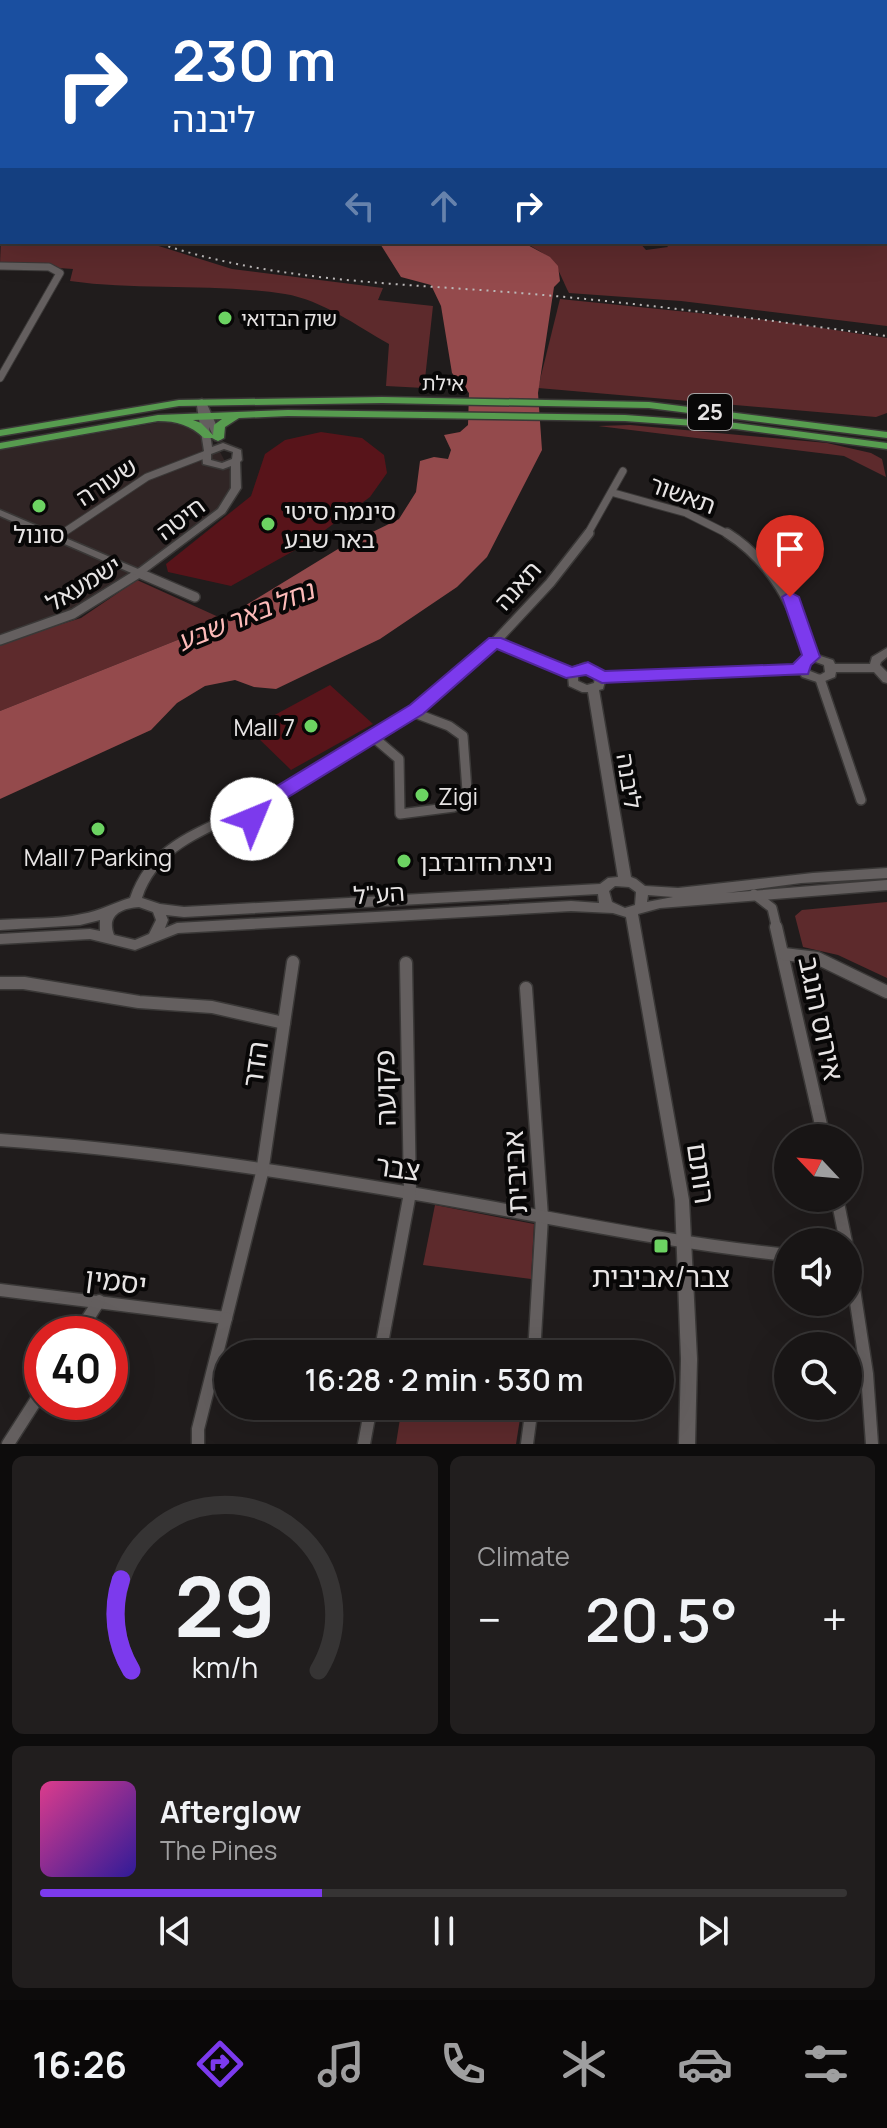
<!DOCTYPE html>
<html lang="en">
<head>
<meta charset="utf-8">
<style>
  :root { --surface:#181515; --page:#211e1e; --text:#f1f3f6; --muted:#9f9fa0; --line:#363434; --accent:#7c3aed }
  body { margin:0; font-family:Manrope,"Noto Sans Hebrew",sans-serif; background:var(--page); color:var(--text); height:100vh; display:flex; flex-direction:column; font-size:30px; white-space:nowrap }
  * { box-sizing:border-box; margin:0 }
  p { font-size:26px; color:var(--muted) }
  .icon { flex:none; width:44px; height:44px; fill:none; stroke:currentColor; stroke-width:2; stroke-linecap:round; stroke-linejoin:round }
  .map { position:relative; height:1444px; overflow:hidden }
  .side { display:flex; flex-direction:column; gap:12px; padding:12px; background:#0d0c0c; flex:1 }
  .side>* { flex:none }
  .top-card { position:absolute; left:0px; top:0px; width:888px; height:244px; box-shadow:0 8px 32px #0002,0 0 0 2px var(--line); background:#1a4fa0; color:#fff; overflow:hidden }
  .needle { width:52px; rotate:296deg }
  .buttons { position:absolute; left:774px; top:1124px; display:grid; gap:16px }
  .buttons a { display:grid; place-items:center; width:88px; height:88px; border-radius:50%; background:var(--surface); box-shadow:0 8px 32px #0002,0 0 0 2px var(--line); font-size:40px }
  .speed { position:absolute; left:24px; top:1316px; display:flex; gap:16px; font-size:40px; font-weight:700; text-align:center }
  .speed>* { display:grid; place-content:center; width:104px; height:104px; border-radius:50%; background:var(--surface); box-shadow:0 8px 32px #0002,0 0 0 2px var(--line); line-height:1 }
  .speed .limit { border:12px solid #d22; background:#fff; color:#111 }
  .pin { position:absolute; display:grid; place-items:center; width:68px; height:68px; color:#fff; margin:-82px -34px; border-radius:50% 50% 50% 0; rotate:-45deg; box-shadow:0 0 8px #0007 }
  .pin .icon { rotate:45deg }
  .me { position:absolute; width:88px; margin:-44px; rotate:45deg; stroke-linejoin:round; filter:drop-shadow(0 0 6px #0008) }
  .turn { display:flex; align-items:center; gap:28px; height:168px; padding:0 40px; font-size:36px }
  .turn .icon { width:104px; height:104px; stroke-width:2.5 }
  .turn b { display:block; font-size:56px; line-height:68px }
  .lanes { display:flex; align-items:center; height:76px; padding:0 40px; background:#0003; justify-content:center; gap:40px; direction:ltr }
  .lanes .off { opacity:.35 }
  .big { font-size:60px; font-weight:600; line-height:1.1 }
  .side .card { flex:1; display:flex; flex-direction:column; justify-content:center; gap:12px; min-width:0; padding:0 28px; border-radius:12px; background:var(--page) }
  .side .dial { align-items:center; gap:0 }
  .dial svg { height:208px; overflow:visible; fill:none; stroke:var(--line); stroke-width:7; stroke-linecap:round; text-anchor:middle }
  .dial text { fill:var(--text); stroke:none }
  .song { display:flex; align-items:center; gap:24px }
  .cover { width:96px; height:96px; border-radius:12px; background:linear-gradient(135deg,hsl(330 70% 55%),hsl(250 70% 35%)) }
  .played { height:8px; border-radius:4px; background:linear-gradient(90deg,var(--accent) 35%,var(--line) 35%) }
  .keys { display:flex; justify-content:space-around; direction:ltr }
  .heat { display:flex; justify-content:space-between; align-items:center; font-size:44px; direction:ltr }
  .side .tiles { flex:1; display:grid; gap:12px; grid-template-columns:1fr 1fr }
  .card:last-child { grid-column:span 2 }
  .trip { position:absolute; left:214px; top:1340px; width:460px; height:80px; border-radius:40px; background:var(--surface); box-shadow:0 8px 32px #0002,0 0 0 2px var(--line); font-weight:600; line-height:80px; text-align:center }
  .menu { display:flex; height:128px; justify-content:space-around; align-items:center; background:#0a0808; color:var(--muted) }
  .menu .icon { width:56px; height:56px }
  .menu .on { color:var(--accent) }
  .menu b { font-size:36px; color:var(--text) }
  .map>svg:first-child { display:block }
</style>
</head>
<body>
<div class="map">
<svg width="887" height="1444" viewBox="0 0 887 1444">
  <rect width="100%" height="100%" fill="#201c1c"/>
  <!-- built -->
  <path fill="#302525" d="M163,422L187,426L218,448L231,473L233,493L226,504L82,610L0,641V450Z"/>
  <!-- green -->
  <g fill="#5d2a2c">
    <path d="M284,0H648L281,2Z"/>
    <path d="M887,170V326L681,301L569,293C554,262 558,260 523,242H639L646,250L668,247L664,242H886Z"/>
    <path d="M2,214V242H146L232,269L383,288L378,300L433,306L424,388L386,386L389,344C357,326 322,300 285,294C214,283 141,291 70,281L73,269L0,264Z"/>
    <path d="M560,299L776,321L887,338V413L876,417L538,388Z"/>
    <path d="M630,425L827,443L871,453L882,459L886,477L844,456L598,426Z"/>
    <path d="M137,580L223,619L210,627L0,711V643L81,618Z"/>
    <path d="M887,902V978L838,955L803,947L795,916L802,910Z"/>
    <path d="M435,1205L534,1224L531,1279L423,1265Z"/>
    <path d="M411,1346L523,1352V1354H410Z"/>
    <path d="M402,1406H522L516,1444H396Z"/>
  </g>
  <!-- water -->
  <path fill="#944a4c" d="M379,242H522L550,257L558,266L560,281L554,287L538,393L542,450L487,557L457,587L380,639L276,689L254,687L235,680L205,686L177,703L151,730L0,799V711L210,627L338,549L399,519L416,492L420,461L434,457L448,459L451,450L444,435L460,432L468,425L469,393L452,373L441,306L431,285L401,277Z"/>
  <!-- building -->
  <g fill="#58141a">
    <path d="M321,432L362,438L384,455L387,473L370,497L306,544L231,586L168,572L166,564L251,496L265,454L285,440Z"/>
    <path d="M330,685L373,724L291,770L249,729Z"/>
  </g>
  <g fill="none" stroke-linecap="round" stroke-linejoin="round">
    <defs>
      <path id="minor-far3" d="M783,0L787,2"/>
      <g id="minor-far2">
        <path d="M0,266L49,267L60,273L0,378"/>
        <path d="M614,493L686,513L730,535"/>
        <path d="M60,535L147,477L204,455"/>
        <path d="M587,535L623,471"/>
      </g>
      <g id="minor-far1">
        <path d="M727,533C773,562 794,607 811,657"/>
        <path d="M57,537L63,533"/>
        <path d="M0,640L73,614L139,573L195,597"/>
        <path d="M495,642L550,583L589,533"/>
        <path d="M820,679L861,800"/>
        <path d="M372,736L399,759L400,814L454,807L467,791L463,736L449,726L412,712"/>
        <path d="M754,894L772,908L777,929"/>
      </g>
      <g id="minor">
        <path d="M776,927L824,1138"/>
        <path d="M784,954L817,958L887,992"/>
        <path d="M0,983H24L139,1002L212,1007L284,1023"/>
        <path d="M526,988L542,1217L534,1354"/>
        <path d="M0,1140C137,1149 274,1170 410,1193C536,1214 660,1242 788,1255"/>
        <path d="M837,1198L846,1242"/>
        <path d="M848,1250L867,1374L872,1444"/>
        <path d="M0,1290L226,1318L262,1173L293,962"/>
        <path d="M78,1334L99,1301"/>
        <path d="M380,1354L410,1193L406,963"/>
        <path d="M8,1444L42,1391"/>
        <path d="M198,1444V1429L226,1318"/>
        <path d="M364,1444L371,1406"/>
        <path d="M527,1444L532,1406"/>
      </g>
      <g id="tertiary">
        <path d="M657,0H664L662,2H655Z"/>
        <rect x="886" y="85" width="1" height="5"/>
        <path d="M202,399L206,402L222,438L221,440H215L209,427L212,447L223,443L241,450L242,460L240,462L241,488L225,513L142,575H136L0,516V510L138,569L218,509L231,488V466L223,469L203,464L202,453L204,451L197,406L199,400ZM224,449L233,452L232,459L222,463L211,460V454Z"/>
        <path d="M495,639L570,669L585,663L605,673L797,667V662L811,653L833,660L835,664H870L872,657L887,648V657L881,662L880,665L887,672V683L883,682L874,672H836L835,677L820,683L802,677L800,674L605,681L603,689L599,690L631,877L636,879L645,886L678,888L813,873L887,868V878L801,883L726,893L887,880V890L660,908L638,914L689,1200L697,1359L695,1444H679L681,1359L675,1200L626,917L613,913L571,911L178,933L135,950L90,939L0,944V934L90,929L100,931V920L80,925L0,930V920C27,918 56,920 82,914C100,911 113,903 130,898C146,851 182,834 225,815C227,798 242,793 256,802L413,706L491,640ZM496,647L568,676L569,686L582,692H588L618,877L608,878L600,884L184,907L160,904L142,898C155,857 193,839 229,823L242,829C253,828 261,822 260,810L421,712ZM813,661L824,665L825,672L820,675L810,671L807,666ZM585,671L595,677L594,683L587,685L578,681V674ZM240,806H244L249,810L248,817L244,820H242L237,816V810ZM615,886L629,887L636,892L635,905L625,908L612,902L609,891ZM598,894L599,903L571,901L177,923L165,928L168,920L166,915L184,917ZM648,895L673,897L647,902ZM139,907L153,912L156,920L149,934L135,940L114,935C106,915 122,908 139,907Z"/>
      </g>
      <g id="trunk">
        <path d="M382,397L649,402L887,432V438L649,408L382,403L179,406L0,436V430L179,400Z"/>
        <path d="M288,410L625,415L736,423L887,443V449L736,429L625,421L288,416L239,418L225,427L224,438L218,441L212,438H204C190,425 177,421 158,421L0,449V443L158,415ZM222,419L214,425L213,435L201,423L193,420Z"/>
      </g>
    </defs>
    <!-- minor-far3 casing -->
    <use href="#minor-far3" stroke="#3a3837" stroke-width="7"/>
    <!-- minor-far2 casing -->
    <use href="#minor-far2" stroke="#3a3837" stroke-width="9"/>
    <!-- minor-far1 casing -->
    <use href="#minor-far1" stroke="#3a3837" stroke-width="12"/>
    <!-- minor casing -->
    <use href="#minor" stroke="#3a3837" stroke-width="15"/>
    <!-- tertiary casing -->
    <use href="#tertiary" stroke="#3a3837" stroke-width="3"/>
    <!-- trunk casing -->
    <use href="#trunk" stroke="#3a3837" stroke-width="3"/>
    <!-- minor-far3 -->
    <use href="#minor-far3" stroke="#645f5f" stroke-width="5"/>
    <!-- minor-far2 -->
    <use href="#minor-far2" stroke="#645f5f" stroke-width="7"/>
    <!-- minor-far1 -->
    <use href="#minor-far1" stroke="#645f5f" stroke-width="9"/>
    <!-- minor -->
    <use href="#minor" stroke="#645f5f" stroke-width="12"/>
    <!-- tertiary -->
    <use href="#tertiary" fill="#645f5f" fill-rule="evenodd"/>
    <!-- trunk -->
    <use href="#trunk" fill="#579c4f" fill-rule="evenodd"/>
    <!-- rail -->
    <path stroke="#bcb9b9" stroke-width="2" stroke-dasharray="2 5" stroke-linecap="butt" d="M155,242C272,282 397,283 520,293C643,303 765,320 887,336"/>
  </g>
  <!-- route -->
  <path fill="#7c3aed" stroke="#51269a" stroke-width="2" d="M790,592L799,597L820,657L811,665L808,674L602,683L586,675L566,678L497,649L423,714L264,812L259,824L252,827L243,819L249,803L410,705L489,638H501L572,667L588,662L605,671L793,664L802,655L782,597Z"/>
  <!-- markers -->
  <g fill="#6cd362" stroke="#080707" stroke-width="3">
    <circle cx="225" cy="318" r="8"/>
    <circle cx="39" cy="506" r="8"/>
    <circle cx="268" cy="524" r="8"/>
    <circle cx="311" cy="726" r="8"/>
    <circle cx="422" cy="795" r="8"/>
    <circle cx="98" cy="829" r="8"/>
    <circle cx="404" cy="861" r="8"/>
    <rect x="653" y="1238" width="16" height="16" rx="4"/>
  </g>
  <g text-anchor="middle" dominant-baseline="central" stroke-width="8" stroke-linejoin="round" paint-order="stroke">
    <!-- far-poi labels -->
    <g font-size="20" fill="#e7e4e4" stroke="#080707" text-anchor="start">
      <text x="241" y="318">שוק הבדואי</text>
    </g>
    <!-- far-street labels -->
    <g font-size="20" fill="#e7e4e4" stroke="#080707">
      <text transform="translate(443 383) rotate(1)">אילת</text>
    </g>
    <!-- shield labels -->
    <rect fill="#080707" stroke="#a4a2a2" stroke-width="2" x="688" y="394" width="44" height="36" rx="6"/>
    <g font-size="22" font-weight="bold" fill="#e7e4e4">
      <text x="710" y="412">25</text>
    </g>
    <!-- street labels -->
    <g font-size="24" fill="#e7e4e4" stroke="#080707">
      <text transform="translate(106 481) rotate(-33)">שעורה</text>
      <text transform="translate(683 494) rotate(20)">תאשור</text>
      <text transform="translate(180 518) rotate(-37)">חיטה</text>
      <text transform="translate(83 583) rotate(-31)">ישמעאל</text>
      <text transform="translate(517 585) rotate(-48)">תאנה</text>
      <text transform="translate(630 781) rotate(81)">ליבנה</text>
      <text transform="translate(379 893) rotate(-4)">הע"ל</text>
    </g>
    <!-- poi labels -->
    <g font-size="24" fill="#e7e4e4" stroke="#080707" text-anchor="start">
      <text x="284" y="510">סינמה סיטי<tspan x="284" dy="28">באר שבע</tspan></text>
      <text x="39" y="533" text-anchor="middle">סונול</text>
      <text x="295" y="726" text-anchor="end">Mall 7</text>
      <text x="438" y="795">Zigi</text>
      <text x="98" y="856" text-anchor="middle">Mall 7 Parking</text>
      <text x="420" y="861">ניצת הדובדבן</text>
    </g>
    <!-- water labels -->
    <g font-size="26" font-style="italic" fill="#fdbbb9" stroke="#080707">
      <text transform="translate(245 615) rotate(-22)">נחל באר שבע</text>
    </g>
    <!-- near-street labels -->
    <g font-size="28" fill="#e7e4e4" stroke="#080707">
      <text transform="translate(822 1018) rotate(78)">אירוס הנגב</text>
      <text transform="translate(254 1064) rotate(-82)">הדר</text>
      <text transform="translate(384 1088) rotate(-91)">פקועה</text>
      <text transform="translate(398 1167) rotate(8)">צבר</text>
      <text transform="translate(514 1172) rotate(-93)">אביבית</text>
      <text transform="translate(702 1173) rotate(82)">רותם</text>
      <text transform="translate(116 1280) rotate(7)">יסמין</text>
    </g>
    <!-- near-poi labels -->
    <g font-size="28" fill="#e7e4e4" stroke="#080707">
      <text x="661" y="1276">צבר/אביבית</text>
    </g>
  </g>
</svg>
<div class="buttons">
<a><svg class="needle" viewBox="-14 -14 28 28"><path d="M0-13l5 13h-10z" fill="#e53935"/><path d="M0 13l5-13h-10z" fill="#9f9fa0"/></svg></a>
<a><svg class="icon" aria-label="sound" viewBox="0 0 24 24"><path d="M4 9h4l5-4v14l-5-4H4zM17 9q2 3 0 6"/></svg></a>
<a><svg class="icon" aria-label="search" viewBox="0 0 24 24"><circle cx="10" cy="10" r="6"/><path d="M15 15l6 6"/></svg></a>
</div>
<div class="speed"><div class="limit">40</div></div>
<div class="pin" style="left:790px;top:597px;background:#d93025"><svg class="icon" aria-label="arrive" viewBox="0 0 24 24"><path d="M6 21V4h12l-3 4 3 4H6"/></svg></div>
<svg class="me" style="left:252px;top:819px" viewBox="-20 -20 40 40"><circle r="19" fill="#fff"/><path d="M0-13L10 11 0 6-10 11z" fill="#7c3aed"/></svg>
<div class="trip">16:28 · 2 min · 530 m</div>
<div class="top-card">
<div class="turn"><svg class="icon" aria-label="right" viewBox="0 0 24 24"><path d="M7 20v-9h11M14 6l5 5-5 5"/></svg><div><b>230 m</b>ליבנה</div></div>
<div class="lanes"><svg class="icon off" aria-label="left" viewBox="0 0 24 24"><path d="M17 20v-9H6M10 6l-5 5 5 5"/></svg><svg class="icon off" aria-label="ahead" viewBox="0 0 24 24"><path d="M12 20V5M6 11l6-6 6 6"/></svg><svg class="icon" aria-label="right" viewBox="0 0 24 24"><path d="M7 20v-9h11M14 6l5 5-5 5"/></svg></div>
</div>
</div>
<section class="side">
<div class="tiles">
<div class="card dial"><svg viewBox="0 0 100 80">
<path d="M14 69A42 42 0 1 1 86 69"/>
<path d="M14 69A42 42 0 0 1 10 34" stroke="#7c3aed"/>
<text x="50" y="56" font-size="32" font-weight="700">29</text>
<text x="50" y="72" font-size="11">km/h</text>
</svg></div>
<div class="card"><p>Climate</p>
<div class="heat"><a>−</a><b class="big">20.5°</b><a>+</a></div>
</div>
<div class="card">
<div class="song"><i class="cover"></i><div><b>Afterglow</b><p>The Pines</p></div></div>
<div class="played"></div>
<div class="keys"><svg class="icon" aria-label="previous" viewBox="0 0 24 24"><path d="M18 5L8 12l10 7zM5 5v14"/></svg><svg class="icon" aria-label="pause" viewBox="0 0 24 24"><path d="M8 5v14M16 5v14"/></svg><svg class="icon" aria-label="next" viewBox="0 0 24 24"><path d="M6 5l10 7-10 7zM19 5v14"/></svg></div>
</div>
</div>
</section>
<nav class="menu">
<b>16:26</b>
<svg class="icon on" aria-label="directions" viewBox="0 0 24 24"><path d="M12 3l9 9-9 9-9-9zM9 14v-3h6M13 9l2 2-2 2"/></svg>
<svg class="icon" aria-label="music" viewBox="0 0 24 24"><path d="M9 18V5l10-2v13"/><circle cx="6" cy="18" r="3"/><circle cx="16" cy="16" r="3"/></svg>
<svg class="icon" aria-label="phone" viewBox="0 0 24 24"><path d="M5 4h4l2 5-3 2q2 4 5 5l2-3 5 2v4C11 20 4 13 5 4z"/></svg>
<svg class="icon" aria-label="climate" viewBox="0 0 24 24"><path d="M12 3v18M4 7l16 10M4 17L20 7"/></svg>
<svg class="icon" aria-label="car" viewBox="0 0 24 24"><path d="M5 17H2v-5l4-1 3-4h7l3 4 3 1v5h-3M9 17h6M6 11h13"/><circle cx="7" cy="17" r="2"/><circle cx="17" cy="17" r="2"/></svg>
<svg class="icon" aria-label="filters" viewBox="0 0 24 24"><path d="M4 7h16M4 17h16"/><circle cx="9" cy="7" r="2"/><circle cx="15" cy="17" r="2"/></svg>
</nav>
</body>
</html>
